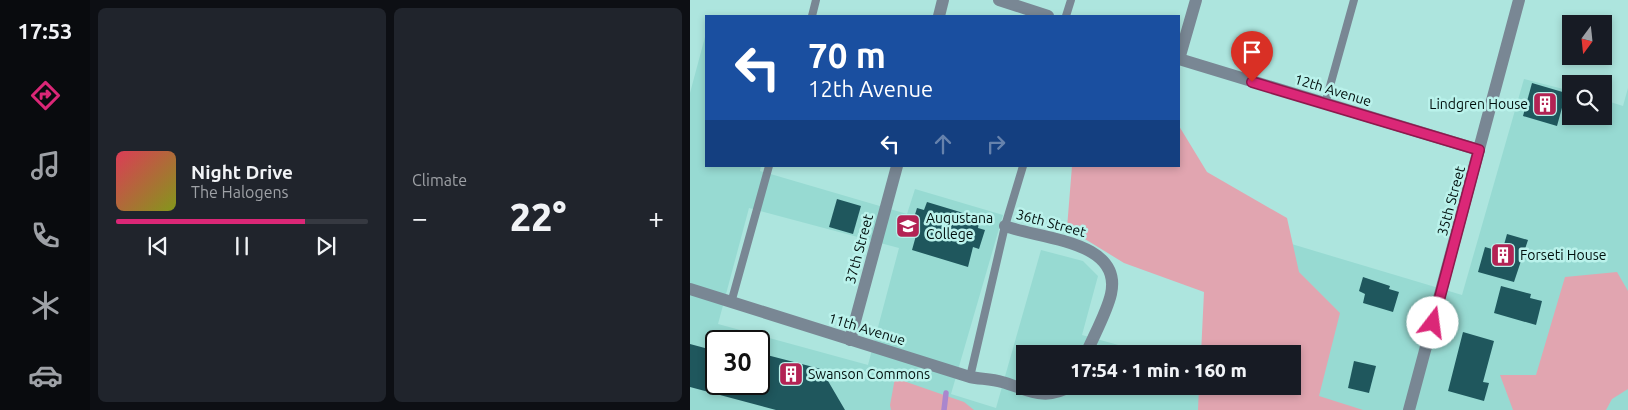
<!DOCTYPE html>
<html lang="en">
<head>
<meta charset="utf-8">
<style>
  :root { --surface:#171b24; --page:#20242c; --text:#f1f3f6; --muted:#9ea1a6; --line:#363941; --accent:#db2777 }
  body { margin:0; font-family:Ubuntu,sans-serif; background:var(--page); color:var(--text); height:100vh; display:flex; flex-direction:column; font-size:19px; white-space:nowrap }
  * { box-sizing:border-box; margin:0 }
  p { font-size:16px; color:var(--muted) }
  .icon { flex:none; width:28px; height:28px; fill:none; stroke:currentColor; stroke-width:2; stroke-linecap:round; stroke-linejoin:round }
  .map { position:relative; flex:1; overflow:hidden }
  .sheet { display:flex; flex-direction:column; gap:8px; padding:8px; background:#0d0f14; width:600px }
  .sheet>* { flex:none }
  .hud { position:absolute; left:15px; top:15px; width:475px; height:152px; border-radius:0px; box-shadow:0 2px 8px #0003; background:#1a4fa0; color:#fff; overflow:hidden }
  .needle { width:32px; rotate:195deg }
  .controls { position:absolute; left:872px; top:15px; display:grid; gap:10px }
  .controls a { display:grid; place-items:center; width:50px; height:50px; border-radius:0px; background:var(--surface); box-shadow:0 2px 8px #0003; font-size:25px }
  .speed { position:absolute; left:15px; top:330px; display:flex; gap:10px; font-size:25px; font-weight:700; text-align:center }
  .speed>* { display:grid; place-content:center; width:65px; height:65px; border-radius:50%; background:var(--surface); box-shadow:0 2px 8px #0003; line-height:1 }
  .speed .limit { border:2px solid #111; border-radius:8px; background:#fff; color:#111 }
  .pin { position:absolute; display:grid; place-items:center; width:42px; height:42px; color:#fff; margin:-51px -21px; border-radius:50% 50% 50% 0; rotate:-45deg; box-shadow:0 0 5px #0007 }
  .pin .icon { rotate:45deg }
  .me { position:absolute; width:55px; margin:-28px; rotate:15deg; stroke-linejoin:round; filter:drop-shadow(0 0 4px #0008) }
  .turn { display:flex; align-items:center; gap:18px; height:105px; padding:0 20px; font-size:22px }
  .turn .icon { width:65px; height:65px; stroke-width:2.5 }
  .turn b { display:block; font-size:35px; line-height:42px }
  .lanes { display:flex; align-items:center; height:48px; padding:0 20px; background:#0003; justify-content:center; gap:25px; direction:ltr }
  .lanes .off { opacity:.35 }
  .big { font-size:38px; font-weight:800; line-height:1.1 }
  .sheet .card { flex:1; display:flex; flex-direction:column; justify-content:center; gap:8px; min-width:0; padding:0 18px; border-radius:8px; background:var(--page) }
  .song { display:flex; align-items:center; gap:15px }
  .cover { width:60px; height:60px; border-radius:8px; background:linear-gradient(135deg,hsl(350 70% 55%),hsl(70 70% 35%)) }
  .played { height:5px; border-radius:2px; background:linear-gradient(90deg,var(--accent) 75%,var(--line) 75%) }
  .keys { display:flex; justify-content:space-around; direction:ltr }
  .heat { display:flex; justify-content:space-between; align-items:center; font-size:28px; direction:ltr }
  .sheet .tiles { flex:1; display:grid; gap:8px; grid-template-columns:repeat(2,1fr) }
  .trip { position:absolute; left:326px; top:345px; width:285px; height:50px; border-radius:0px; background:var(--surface); box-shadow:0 2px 8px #0003; font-weight:800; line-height:50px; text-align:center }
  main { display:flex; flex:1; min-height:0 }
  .tab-bar { display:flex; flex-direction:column; width:90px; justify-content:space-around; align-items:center; background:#090b0e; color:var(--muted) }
  .tab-bar .icon { width:35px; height:35px }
  .tab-bar .on { color:var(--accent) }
  .tab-bar b { font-size:22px; color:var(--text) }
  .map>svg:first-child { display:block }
</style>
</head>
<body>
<main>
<nav class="tab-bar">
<b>17:53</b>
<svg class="icon on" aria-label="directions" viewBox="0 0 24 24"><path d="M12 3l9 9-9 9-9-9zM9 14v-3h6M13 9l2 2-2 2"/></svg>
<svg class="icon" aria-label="music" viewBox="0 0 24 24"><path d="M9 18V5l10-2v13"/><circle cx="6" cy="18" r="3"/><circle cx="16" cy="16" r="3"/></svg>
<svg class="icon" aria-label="phone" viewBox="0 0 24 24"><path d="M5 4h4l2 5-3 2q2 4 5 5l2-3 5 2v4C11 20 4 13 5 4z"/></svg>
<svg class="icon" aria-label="climate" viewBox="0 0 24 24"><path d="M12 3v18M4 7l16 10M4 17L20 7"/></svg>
<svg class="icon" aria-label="car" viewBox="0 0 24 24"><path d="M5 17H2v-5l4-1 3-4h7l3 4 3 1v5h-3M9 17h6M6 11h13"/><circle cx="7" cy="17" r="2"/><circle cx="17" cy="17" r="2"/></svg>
</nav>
<section class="sheet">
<div class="tiles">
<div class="card">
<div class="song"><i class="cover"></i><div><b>Night Drive</b><p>The Halogens</p></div></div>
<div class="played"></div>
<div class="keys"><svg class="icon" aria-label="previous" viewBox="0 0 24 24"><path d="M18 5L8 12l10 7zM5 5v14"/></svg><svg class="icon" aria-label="pause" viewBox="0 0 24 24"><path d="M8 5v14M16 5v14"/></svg><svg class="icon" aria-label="next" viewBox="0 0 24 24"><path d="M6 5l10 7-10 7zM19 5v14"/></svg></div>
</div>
<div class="card"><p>Climate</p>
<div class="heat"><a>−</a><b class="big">22°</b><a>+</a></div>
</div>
</div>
</section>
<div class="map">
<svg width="938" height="410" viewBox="0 0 938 410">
  <rect width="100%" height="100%" fill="#ade5de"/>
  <!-- built -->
  <path fill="#97dad2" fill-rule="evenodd" d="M15,37L16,166H71L70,171L217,214L225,189L313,215L261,394L306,408L351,250L393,261L408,276L392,335L461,354H335V386H602V354L578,237L772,295L834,79L881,91V116H914V100L933,106L938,88V410H0V93ZM59,208L209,248L178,365L28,324ZM26,341H69V384H26Z"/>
  <!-- green -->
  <g fill="#e1a5b0">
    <path d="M489,126L517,172L597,218L609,272L650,313L629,396L673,410H508L509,386H602V354H511L514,292L434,263L377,228L382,166H489Z"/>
    <path d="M927,272L938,291V389L922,399L916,410H823L810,375H846L875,277Z"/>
    <path d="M205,378L274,402L284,410H201L200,405Z"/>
  </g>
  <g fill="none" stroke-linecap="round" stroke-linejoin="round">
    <!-- stream -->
    <path stroke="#aa86cd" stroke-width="5.5" d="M254,410L256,393"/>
  </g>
  <!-- building -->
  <g fill="#1f575d">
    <path d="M842,83L876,93L867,126L833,116Z"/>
    <path d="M147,199L171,206L163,234L139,227Z"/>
    <path d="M237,202L290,218L288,228L295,230L289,249L283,247L278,267L222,250L227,232L220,231L227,208L234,210Z"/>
    <path d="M817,234L838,240L824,282L788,272L795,247L812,252Z"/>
    <path d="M673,277L700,286L699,289L709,292L703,312L673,303L675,294L669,291Z"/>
    <path d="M811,286L841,294L840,298L852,301L846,325L804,313Z"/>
    <path d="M773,332L804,341L793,382L799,383L794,401L758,391Z"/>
    <path d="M0,344L26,351V384H69V353L131,369L155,410H86L0,387Z"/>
    <path d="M664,361L686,366L679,393L658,388Z"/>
  </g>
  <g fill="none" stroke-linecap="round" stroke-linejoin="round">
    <!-- lane -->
    <g stroke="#798794" stroke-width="8">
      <path d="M122,16L126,0"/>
      <path d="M376,16L381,0"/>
      <path d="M635,104L664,0"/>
      <path d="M41,303L79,166"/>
      <path d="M280,377L315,226L333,166"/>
    </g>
    <!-- street -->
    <g stroke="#798794" stroke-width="12">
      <path d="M309,0L358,16"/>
      <path d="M249,16L253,0"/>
      <path d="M489,59L789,150"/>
      <path d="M489,59L506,0"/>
      <path d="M315,226C349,239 433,240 421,294C417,312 404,335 396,354"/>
      <path d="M0,289L280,377C290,379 302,379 312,382C337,389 355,402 380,386"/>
      <path d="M160,340L207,166"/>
      <path d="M719,410L829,0"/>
    </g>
  </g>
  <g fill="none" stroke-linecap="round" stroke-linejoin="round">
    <defs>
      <path id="route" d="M562,82L789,150L743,323"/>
    </defs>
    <!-- route casing -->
    <use href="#route" stroke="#8e194d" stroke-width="12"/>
    <!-- route -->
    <use href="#route" stroke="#db2777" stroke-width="9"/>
  </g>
  <!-- icons -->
  <defs>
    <symbol id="building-square" viewBox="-11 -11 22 22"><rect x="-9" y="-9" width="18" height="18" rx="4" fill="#b32354" stroke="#baf2eb"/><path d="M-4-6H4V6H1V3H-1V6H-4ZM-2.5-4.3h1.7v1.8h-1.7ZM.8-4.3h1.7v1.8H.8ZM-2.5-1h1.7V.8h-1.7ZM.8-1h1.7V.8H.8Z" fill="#fff"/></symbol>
    <symbol id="university-square" viewBox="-11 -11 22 22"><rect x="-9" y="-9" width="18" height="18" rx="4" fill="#b32354" stroke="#baf2eb"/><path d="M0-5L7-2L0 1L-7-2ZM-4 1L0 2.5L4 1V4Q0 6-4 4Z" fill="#fff"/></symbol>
  </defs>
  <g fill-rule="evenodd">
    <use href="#building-square" x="841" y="90" width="28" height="28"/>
    <use href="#university-square" x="204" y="212" width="28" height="28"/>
    <use href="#building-square" x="799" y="241" width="28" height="28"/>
    <use href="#building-square" x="87" y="360" width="28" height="28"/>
  </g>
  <g text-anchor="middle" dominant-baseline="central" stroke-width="5" stroke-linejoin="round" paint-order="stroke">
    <!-- street labels -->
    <g font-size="14" fill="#000f0d" stroke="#baf2eb">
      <text transform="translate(643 90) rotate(17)">12th Avenue</text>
      <text transform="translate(761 201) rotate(-75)">35th Street</text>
      <text transform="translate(361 223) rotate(15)">36th Street</text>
      <text transform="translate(169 249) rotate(-75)">37th Street</text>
      <text transform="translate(177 329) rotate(17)">11th Avenue</text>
    </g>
    <!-- poi labels -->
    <g font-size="14" fill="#000f0d" stroke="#baf2eb" text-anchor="start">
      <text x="838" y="104" text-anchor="end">Lindgren House</text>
      <text x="236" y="218">Augustana<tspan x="236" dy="16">College</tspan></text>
      <text x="830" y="255">Forseti House</text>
      <text x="118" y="374">Swanson Commons</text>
    </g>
  </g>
</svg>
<div class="controls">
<a><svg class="needle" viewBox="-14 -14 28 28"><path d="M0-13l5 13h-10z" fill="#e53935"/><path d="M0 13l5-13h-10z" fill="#9ea1a6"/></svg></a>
<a><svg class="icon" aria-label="search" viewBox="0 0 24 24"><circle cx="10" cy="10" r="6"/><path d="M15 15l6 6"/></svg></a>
</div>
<div class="speed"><div class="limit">30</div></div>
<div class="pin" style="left:562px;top:82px;background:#d93025"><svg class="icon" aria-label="arrive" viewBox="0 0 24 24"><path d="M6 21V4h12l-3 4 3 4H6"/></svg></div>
<svg class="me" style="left:743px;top:323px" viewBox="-20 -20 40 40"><circle r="19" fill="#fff"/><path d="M0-13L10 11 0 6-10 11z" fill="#db2777"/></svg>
<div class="trip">17:54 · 1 min · 160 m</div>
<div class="hud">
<div class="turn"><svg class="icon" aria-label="left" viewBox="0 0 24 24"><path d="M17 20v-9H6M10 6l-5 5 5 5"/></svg><div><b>70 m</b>12th Avenue</div></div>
<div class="lanes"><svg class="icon" aria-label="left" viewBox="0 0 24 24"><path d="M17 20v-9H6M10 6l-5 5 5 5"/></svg><svg class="icon off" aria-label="ahead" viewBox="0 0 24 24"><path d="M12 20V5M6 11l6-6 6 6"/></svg><svg class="icon off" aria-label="right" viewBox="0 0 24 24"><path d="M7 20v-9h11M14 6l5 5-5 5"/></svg></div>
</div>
</div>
</main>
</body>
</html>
